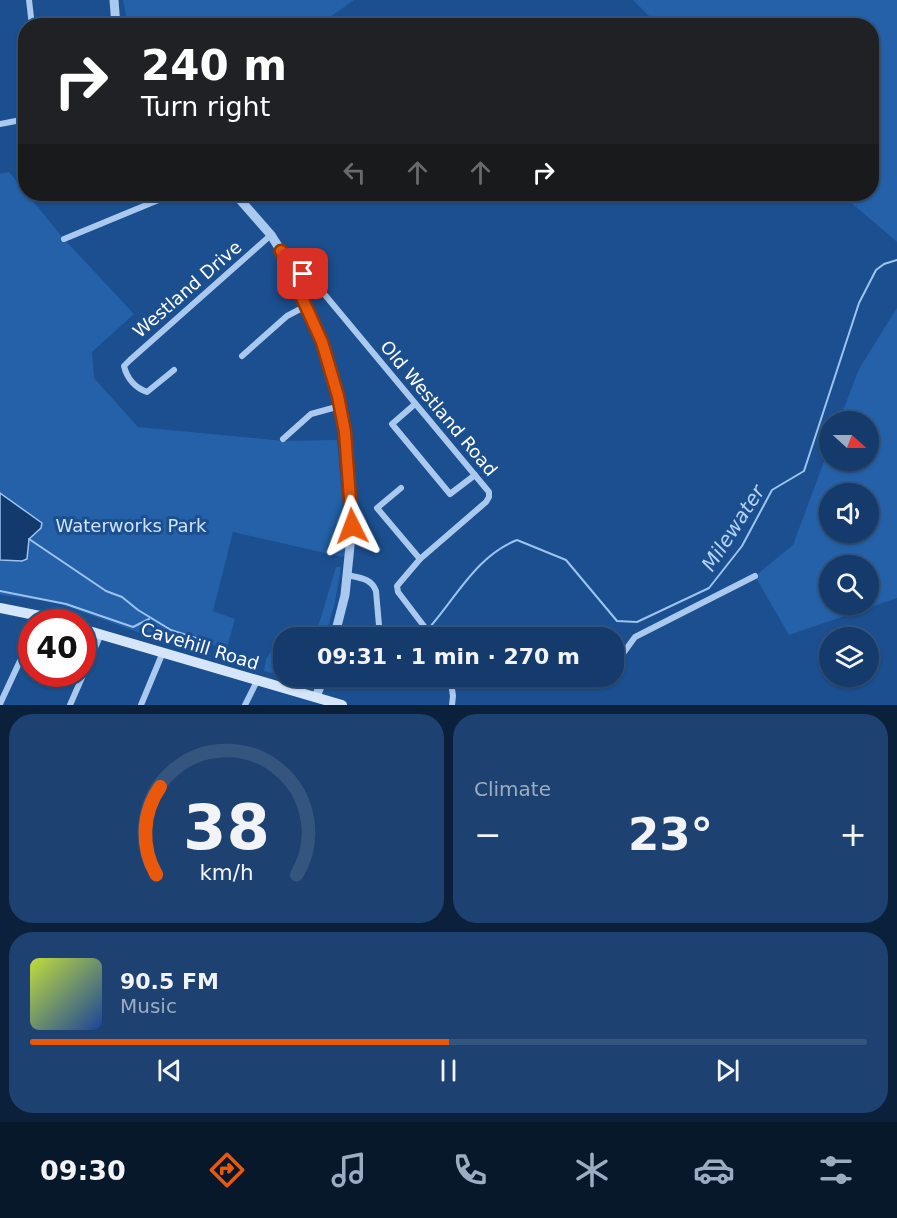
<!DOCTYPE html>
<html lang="en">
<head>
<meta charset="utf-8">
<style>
  :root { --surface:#143b6b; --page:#1d4271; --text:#f1f3f6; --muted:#9dadc1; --line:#33557e; --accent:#ea580c }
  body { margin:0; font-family:"DejaVu Sans",sans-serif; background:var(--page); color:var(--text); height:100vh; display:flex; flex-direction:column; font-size:22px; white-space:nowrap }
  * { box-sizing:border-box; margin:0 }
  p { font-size:20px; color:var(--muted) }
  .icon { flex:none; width:33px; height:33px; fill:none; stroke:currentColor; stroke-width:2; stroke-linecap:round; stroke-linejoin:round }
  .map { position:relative; height:705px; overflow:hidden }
  .panel { display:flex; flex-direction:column; gap:9px; padding:9px; background:#0b203b; flex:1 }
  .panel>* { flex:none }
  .hud { position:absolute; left:18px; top:18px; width:861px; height:183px; border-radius:24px; box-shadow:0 2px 4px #0004,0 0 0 2px var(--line); background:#202124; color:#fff; overflow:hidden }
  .needle { width:39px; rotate:111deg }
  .tools { position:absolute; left:819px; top:411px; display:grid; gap:12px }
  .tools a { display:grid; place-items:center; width:60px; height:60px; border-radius:50%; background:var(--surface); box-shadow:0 2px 4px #0004,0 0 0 2px var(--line); font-size:30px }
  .speed { position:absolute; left:18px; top:609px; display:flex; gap:12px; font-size:30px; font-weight:700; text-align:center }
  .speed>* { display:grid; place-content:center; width:78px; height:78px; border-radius:50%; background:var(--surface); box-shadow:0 2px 4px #0004,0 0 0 2px var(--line); line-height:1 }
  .speed .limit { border:9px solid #d22; background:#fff; color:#111 }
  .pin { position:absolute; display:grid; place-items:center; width:51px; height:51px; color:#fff; margin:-26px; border-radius:12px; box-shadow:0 3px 9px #0006 }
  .me { position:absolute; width:66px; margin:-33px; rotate:357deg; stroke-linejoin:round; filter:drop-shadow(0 0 4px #0008) }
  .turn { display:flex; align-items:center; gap:21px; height:126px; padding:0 24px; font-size:27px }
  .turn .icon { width:78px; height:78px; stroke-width:2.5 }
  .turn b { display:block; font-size:42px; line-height:51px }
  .lanes { display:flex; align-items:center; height:57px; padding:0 24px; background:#0003; justify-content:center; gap:30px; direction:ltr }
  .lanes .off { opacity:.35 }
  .big { font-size:45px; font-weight:700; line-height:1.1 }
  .panel .tile { flex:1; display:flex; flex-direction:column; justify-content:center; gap:9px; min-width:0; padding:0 21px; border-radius:24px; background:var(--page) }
  .panel .dial { align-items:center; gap:0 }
  .dial svg { height:156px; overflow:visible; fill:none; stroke:var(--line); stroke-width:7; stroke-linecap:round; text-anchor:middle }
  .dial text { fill:var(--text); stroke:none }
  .song { display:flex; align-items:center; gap:18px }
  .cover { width:72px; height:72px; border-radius:9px; background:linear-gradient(135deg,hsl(70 70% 55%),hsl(220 70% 35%)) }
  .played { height:6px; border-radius:3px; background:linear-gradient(90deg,var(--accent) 50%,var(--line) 50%) }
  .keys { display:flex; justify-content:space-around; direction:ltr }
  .heat { display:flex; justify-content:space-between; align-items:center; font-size:33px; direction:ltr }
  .panel .tiles { flex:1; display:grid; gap:9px; grid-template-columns:1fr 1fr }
  .tile:last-child { grid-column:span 2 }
  .trip { position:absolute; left:273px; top:627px; width:351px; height:60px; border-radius:24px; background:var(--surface); box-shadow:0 2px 4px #0004,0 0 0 2px var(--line); font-weight:700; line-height:60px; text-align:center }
  .menu { display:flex; height:96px; justify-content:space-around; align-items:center; background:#08182b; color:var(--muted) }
  .menu .icon { width:42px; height:42px }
  .menu .active { color:var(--accent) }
  .menu b { font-size:27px; color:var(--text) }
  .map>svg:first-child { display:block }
</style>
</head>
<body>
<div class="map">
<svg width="897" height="705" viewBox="0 0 897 705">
  <rect width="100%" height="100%" fill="#1b4f8f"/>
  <!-- green -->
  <g fill="#2461a8" fill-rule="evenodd">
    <path d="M123,0H354L319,25H128Z"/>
    <path d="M633,0H897V242L841,194H872V26L658,25Z"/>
    <path d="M9,172L64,239L134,314L92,352L94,378L138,427L284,441L337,440L344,518L345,555L342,557L233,532L213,611L235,619L226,651L204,641L193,648L137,632L55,602L0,595V174Z"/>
    <path d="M897,308V598L789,635L755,576L793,545L829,448L830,460H868V422L839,421L859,369ZM830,494H868V532H830ZM830,566H868V604H830Z"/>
    <path d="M336,567H341L335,602L325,637H315Z"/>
    <path d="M273,648L283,649V676L264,671L266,659Z"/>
  </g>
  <!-- water -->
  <path fill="#123a6d" stroke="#9cc4f0" stroke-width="1.5" d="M0,493L42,523L41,528L29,539L27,559L22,561L0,560Z"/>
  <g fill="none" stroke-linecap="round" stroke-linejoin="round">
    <!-- stream -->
    <g stroke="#9cc4f0" stroke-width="2">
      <path d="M29,539L106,591L122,597L138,610L171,630L211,643"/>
      <path d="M0,591L66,604L133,627L149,619"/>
      <path d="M420,638C452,606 473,557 517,540L566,560L617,621L637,622L709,588L742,546L772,490L804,471L859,303L876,270L884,264L897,260"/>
    </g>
    <!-- minor -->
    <g stroke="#a9c9ee" stroke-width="6">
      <path d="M29,0L32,26"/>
      <path d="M0,124L26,119"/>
      <path d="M64,239L173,194"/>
      <path d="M286,256L317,290"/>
      <path d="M301,295C311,290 316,289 325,295L489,492V497L486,502L420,559L397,586L398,592L433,638"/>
      <path d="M242,356L287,316L306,306"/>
      <path d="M174,370L147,392C136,388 127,379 124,366L130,360L271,235"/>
      <path d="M415,404L392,424L450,494L475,475"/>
      <path d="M283,439L311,414L340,406"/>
      <path d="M401,488L377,508L420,559"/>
      <path d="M347,575C360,578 371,578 376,591L380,637"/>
      <path d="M614,666L635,637L755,576"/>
      <path d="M450,676L453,696L452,705"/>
      <path d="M0,704L32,635"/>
      <path d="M70,705L101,634"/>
      <path d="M141,705L163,652"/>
      <path d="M245,705L257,681"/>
    </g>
    <!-- tertiary -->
    <g stroke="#a9c9ee" stroke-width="9">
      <path d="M114,0L116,26"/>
      <path d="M235,194L271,235L281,251L322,342L338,396L345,432L353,516L345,595L334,638"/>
      <path d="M316,697L324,676"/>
    </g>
    <!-- secondary -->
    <g stroke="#d6e6fa" stroke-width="10">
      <path d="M0,608L40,616L62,622"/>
      <path d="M82,629L342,705"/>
    </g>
  </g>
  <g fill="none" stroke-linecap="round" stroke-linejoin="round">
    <defs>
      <path id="route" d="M303,274L281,251L322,342L338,396L345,432L352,526"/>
    </defs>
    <!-- route casing -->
    <use href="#route" stroke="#983908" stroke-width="15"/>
    <!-- route -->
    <use href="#route" stroke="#ea580c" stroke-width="10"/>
  </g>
  <g text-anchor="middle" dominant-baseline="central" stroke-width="6" stroke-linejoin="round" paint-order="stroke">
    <!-- street labels -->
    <g font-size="18" fill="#fff" stroke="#1b4f8f">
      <text transform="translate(187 289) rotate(-41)">Westland Drive</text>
      <text transform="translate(439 408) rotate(50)">Old Westland Road</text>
      <text transform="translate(200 646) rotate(17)">Cavehill Road</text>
    </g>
    <!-- park labels -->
    <g font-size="18" fill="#cfe3fa" stroke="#1b4f8f">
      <text x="131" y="525">Waterworks Park</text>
    </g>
    <!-- water labels -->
    <g font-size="20" font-style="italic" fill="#b5d3f5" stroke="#1b4f8f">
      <text transform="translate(733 528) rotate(-57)">Milewater</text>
    </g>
  </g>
</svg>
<div class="tools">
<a><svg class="needle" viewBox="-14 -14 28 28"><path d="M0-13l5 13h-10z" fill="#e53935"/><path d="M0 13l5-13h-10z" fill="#9dadc1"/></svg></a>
<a><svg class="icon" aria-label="sound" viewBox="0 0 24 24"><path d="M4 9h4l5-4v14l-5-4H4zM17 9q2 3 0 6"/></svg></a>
<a><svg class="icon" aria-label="search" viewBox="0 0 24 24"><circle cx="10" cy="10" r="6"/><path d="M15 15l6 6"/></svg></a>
<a><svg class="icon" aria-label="layers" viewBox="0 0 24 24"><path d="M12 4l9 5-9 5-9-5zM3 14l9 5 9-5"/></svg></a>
</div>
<div class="speed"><div class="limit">40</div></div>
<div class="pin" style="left:303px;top:274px;background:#d93025"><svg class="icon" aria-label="arrive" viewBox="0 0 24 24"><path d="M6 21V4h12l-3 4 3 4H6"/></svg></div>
<svg class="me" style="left:352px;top:526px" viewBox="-20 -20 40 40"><path d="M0-17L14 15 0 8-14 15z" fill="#ea580c" stroke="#fff" stroke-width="4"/></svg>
<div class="trip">09:31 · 1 min · 270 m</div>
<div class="hud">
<div class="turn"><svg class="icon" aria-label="right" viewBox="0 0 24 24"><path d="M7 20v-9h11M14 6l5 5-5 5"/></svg><div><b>240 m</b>Turn right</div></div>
<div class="lanes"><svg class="icon off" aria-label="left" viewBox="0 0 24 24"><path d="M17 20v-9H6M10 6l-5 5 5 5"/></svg><svg class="icon off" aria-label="ahead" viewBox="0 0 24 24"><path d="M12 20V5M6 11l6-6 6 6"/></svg><svg class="icon off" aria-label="ahead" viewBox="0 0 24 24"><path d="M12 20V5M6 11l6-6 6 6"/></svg><svg class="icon" aria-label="right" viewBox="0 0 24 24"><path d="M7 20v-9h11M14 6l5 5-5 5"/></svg></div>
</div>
</div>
<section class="panel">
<div class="tiles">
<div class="tile dial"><svg viewBox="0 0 100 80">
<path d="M14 69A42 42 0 1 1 86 69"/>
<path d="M14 69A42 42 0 0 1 16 24" stroke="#ea580c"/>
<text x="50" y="56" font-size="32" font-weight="700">38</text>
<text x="50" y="72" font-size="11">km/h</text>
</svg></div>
<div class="tile"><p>Climate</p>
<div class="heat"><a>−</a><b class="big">23°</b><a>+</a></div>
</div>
<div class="tile">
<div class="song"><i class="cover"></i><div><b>90.5 FM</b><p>Music</p></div></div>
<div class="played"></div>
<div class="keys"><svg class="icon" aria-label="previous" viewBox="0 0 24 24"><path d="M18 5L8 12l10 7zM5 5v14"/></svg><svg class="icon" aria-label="pause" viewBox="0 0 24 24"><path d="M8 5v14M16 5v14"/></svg><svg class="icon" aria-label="next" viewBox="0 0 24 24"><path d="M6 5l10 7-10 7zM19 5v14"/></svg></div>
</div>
</div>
</section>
<nav class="menu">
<b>09:30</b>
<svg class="icon active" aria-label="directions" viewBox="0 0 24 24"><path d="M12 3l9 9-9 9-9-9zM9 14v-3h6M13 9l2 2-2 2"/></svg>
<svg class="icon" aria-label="music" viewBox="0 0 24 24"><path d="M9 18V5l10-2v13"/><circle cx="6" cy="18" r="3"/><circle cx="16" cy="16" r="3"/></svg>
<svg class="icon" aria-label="phone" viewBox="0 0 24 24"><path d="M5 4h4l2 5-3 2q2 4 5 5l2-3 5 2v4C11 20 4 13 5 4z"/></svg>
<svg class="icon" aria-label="climate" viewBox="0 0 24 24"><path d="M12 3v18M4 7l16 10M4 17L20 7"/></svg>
<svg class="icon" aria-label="car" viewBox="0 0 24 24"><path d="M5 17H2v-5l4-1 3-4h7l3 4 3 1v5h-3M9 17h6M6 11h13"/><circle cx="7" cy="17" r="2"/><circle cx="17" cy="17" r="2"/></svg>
<svg class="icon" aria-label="filters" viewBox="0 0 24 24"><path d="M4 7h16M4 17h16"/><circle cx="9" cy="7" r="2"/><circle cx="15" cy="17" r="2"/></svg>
</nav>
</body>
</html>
